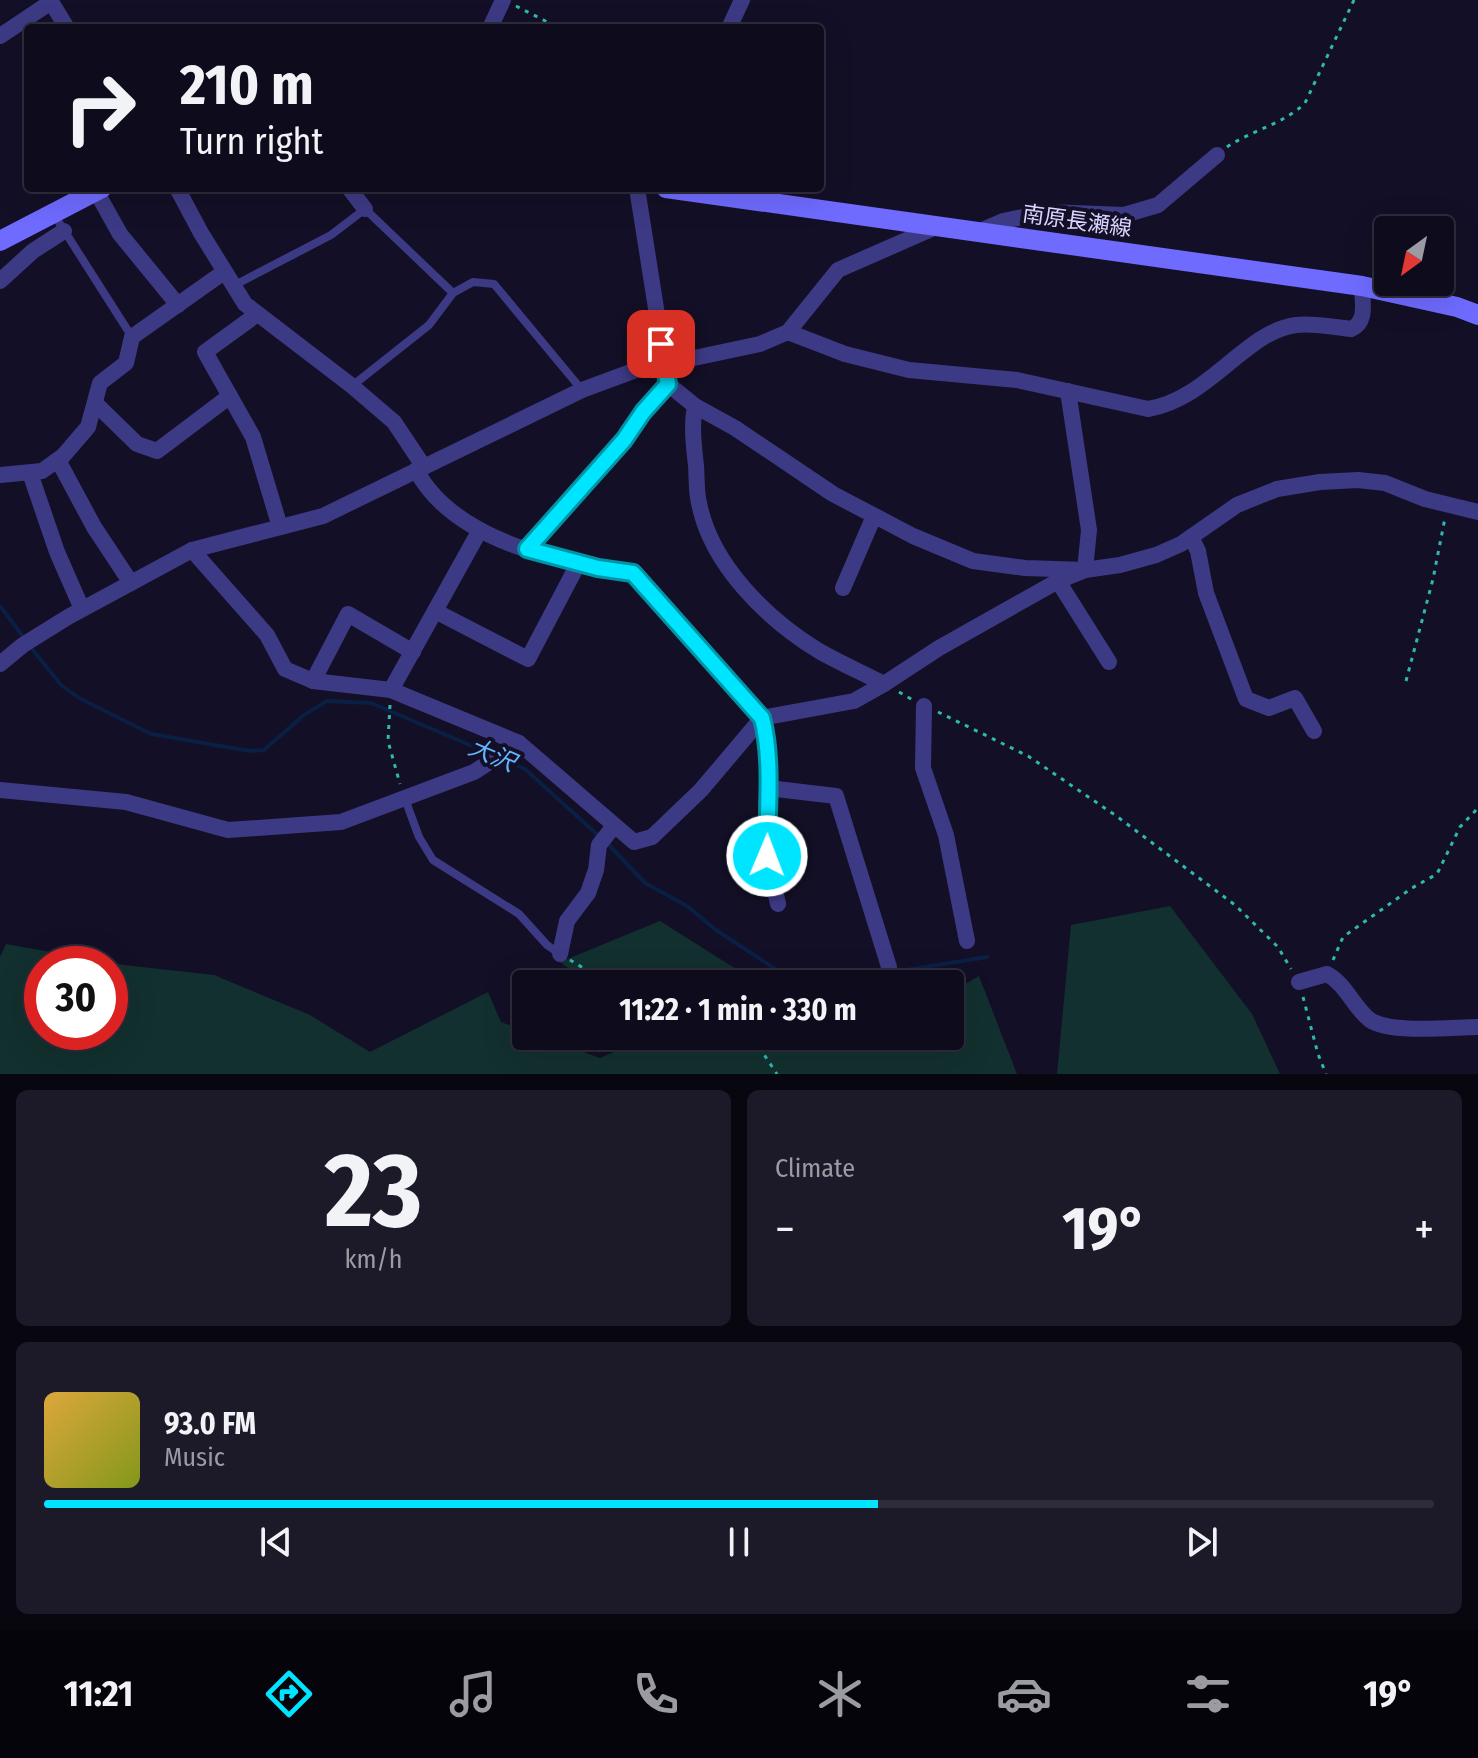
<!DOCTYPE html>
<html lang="en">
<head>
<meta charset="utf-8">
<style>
  :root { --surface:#0e0b1c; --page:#1c1929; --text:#f1f3f6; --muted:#9b9ba3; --line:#2e2b3b; --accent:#00e5ff }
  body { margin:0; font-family:"Fira Sans Condensed","Noto Sans JP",sans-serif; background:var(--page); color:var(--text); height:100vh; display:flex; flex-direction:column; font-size:30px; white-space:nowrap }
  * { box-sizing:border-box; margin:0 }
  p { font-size:26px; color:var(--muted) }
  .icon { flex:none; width:44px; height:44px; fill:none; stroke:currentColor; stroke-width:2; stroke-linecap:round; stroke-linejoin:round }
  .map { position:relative; height:1074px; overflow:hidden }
  .drawer { display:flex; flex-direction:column; gap:16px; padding:16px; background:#08060f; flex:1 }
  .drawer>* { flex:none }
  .hud { position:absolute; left:24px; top:24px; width:800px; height:168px; border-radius:8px; box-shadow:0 8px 32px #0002,0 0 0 2px var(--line); background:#0e0b1c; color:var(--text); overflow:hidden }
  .needle { width:52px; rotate:213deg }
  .tools { position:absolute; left:1374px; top:216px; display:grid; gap:16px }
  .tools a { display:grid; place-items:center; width:80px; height:80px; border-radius:8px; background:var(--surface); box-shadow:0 8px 32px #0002,0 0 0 2px var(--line); font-size:40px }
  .speed { position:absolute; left:24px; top:946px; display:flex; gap:16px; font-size:40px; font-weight:700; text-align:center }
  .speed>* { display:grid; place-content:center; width:104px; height:104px; border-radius:50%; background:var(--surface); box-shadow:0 8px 32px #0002,0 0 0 2px var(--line); line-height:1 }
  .speed .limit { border:12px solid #d22; background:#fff; color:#111 }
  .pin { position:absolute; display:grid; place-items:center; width:68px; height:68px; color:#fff; margin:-34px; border-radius:16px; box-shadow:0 4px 12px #0006 }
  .me { position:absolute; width:88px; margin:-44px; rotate:1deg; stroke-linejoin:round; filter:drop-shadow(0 0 6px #0008) }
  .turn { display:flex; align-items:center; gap:28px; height:168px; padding:0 24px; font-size:36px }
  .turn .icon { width:104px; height:104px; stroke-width:2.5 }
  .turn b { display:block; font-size:56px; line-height:68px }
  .big { font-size:60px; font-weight:700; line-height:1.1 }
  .drawer .card { flex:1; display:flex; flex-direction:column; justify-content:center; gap:12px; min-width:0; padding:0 28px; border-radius:12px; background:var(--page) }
  .drawer .dial { align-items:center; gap:0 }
  .dial b { font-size:104px; line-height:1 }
  .song { display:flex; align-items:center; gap:24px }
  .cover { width:96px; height:96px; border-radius:12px; background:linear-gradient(135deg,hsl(40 70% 55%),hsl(70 70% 35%)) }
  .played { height:8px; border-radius:4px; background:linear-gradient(90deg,var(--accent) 60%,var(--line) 60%) }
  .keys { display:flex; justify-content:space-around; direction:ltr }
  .heat { display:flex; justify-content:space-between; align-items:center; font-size:44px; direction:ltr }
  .drawer .tiles { flex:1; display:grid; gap:16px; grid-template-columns:1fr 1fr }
  .card:last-child { grid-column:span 2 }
  .trip { position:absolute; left:512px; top:970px; width:452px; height:80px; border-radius:8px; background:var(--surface); box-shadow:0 8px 32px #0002,0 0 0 2px var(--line); font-weight:700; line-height:80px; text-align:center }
  .tabs { display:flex; height:128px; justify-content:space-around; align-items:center; background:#06040b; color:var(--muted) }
  .tabs .icon { width:56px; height:56px }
  .tabs .on { color:var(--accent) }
  .tabs b { font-size:36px; color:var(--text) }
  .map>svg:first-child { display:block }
</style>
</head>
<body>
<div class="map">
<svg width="1478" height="1074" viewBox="0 0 1478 1074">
  <rect width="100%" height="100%" fill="#130f26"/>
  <!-- green -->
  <g fill="#12302f" fill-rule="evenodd">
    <path d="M1170,906L1252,1014L1280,1074H1057L1071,925Z"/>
    <path d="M660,921L744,974L767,984H590L560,962Z"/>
    <path d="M6,944L124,965L214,975L310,1015L370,1052L488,992L501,1022L526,1031V1036H539L600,1058L651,1036H950V993L979,976L1017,1074H0V957ZM42,964H110V1032H42Z"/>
  </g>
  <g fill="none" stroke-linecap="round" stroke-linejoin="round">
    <!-- stream -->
    <g stroke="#0a1f44" stroke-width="4">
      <path d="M0,606L24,638"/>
      <path d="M29,645L61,685L79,698L151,734L250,751L264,750L304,715L327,701L371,703L491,754"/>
      <path d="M503,759L525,769L601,838"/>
      <path d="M608,844L645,883L687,906L716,930L780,972L813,980L869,976L987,957"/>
    </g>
    <!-- path -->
    <g stroke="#2fb8b0" stroke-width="3" stroke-dasharray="4 6" stroke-linecap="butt">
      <path d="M516,6L559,28"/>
      <path d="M1227,147C1252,130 1284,124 1305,103L1354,0"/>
      <path d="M1406,681L1433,579L1445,518"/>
      <path d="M899,692L913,700"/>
      <path d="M390,705L388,741L400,784"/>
      <path d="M938,712L1028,756L1115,815L1235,905L1278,947L1291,969"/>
      <path d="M570,960L610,984"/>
      <path d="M1333,960L1343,937L1412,888L1437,874L1460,827L1478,808"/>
      <path d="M1303,997L1318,1054L1326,1074"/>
      <path d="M742,1036L761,1050L777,1074"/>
    </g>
    <!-- service -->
    <g stroke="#3d3a85" stroke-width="8">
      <path d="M53,213L132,337"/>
      <path d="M233,286L331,235L365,209L453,293"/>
      <path d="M352,386L429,325L453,293L473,282L494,284L582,390"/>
      <path d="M528,549L624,440L643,412L668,384"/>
      <path d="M405,799L419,837L433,860L519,914L547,945L560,954"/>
    </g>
    <!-- minor -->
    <g stroke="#3d3a85" stroke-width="16">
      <path d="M50,0L67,28"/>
      <path d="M490,28L503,0"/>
      <path d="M729,28L742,0"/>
      <path d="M0,36L51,2"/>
      <path d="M177,188L201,233L245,304L352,386L394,422L424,467"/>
      <path d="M349,188L365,209"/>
      <path d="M637,188L668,384L695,406L735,428L833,494L913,536L973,561L1025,568L1085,570L1120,565L1156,555L1181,544L1237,505L1277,489L1320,482L1358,480L1385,483L1425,499L1478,512"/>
      <path d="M96,191L120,234L178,305"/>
      <path d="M980,231L1003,221L1048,212L1124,215L1158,205L1217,155"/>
      <path d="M0,281L33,251L64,231"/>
      <path d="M256,315L205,352L253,437L280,527"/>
      <path d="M788,332L845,354L909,370L1017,380L1148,409C1209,399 1246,331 1296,325C1313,323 1334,327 1351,329C1368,322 1362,301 1362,286"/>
      <path d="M1068,391L1089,530L1085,570"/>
      <path d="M95,403L137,444L157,451L230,396"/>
      <path d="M695,406C691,426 694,446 696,466C697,478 696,491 699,503C711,565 767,619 819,651C840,663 863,673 884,684"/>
      <path d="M58,460L94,527L131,583"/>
      <path d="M416,470C454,541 560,563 633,573L762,718C774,762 762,810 767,855C768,871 775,888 778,904"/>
      <path d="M30,473L57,552L82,609"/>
      <path d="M0,475L42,471L63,456L88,427L100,383L126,363L132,337L224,272"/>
      <path d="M1191,537L1198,551L1206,593L1246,699L1269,708L1295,698L1314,731"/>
      <path d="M192,550L267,635L285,669L313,681L391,690L519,743L634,842L652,837L701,790L762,718L854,701L884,684L939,648L1058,581L1085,570"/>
      <path d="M1058,581L1109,662"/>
      <path d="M843,588L874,516"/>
      <path d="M435,611L528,659L578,564"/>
      <path d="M0,664L23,645L68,617L192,550L323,516L582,390L663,360L680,361L760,344L788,332L838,270L936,227"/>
      <path d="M313,681L348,614L413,652"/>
      <path d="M391,690L480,530"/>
      <path d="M924,706L923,768L946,835L967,941"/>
      <path d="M768,788L836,796L889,967"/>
      <path d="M0,790L126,802L228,830L341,822L474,772L519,743"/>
      <path d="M560,954L567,921L588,893L596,870L599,845L614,826"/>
      <path d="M1299,982L1327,974C1347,985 1353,1007 1370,1020C1391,1034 1451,1027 1478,1027"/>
    </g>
    <!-- secondary -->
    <g stroke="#6f6bff" stroke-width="20">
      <path d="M666,188L1362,286L1457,307L1478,315"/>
      <path d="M0,241L102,188"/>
    </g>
  </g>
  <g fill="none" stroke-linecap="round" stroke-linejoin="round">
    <defs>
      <path id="route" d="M661,344L668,384L643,412L624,440L527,549L598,568L633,573L762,718C773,759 767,813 767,856"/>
    </defs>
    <!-- route casing -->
    <use href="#route" stroke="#0095a6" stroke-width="20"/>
    <!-- route -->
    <use href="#route" stroke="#00e5ff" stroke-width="14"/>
  </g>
  <g text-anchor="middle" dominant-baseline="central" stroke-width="8" stroke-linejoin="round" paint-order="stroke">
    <!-- street labels -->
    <g font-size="22" fill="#d9d4ff" stroke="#130f26">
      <text transform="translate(1077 221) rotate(8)">南原長瀬線</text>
    </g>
    <!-- water labels -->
    <g font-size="24" font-style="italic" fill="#62b6ff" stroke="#130f26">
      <text transform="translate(492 755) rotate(23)">大沢</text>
    </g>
  </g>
</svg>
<div class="tools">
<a><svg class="needle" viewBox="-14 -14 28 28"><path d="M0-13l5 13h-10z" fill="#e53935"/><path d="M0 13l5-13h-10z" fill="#9b9ba3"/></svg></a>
</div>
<div class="speed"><div class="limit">30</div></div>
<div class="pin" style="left:661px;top:344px;background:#d93025"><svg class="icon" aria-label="arrive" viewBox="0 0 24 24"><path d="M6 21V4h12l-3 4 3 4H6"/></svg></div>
<svg class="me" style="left:767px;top:856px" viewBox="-20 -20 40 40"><circle r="17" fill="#00e5ff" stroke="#fff" stroke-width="3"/><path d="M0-11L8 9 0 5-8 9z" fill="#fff"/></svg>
<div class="trip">11:22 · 1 min · 330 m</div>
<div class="hud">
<div class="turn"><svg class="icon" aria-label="right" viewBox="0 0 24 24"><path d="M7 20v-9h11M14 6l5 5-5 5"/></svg><div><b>210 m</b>Turn right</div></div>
</div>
</div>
<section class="drawer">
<div class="tiles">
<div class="card dial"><b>23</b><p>km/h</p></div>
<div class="card"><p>Climate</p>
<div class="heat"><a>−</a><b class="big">19°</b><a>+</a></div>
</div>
<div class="card">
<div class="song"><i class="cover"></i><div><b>93.0 FM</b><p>Music</p></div></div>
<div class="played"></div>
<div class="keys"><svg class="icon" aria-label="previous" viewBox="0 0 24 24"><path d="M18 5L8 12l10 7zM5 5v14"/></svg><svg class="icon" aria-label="pause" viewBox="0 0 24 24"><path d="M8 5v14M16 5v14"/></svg><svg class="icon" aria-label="next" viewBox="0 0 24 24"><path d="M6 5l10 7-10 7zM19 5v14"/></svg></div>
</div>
</div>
</section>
<nav class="tabs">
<b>11:21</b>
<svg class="icon on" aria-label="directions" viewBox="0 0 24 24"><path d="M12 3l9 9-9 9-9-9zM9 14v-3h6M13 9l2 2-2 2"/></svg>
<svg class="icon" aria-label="music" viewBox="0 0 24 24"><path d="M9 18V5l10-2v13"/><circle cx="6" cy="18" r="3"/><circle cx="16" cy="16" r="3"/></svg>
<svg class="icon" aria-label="phone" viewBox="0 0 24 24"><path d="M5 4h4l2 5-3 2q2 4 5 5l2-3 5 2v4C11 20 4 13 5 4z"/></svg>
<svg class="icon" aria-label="climate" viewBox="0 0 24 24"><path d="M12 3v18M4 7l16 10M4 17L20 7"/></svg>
<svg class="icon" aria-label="car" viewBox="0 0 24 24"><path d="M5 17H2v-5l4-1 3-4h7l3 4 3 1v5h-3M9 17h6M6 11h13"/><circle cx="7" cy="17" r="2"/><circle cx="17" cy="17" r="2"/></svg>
<svg class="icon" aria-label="filters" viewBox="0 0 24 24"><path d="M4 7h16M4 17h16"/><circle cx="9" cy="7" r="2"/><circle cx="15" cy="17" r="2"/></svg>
<b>19°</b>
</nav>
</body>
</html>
